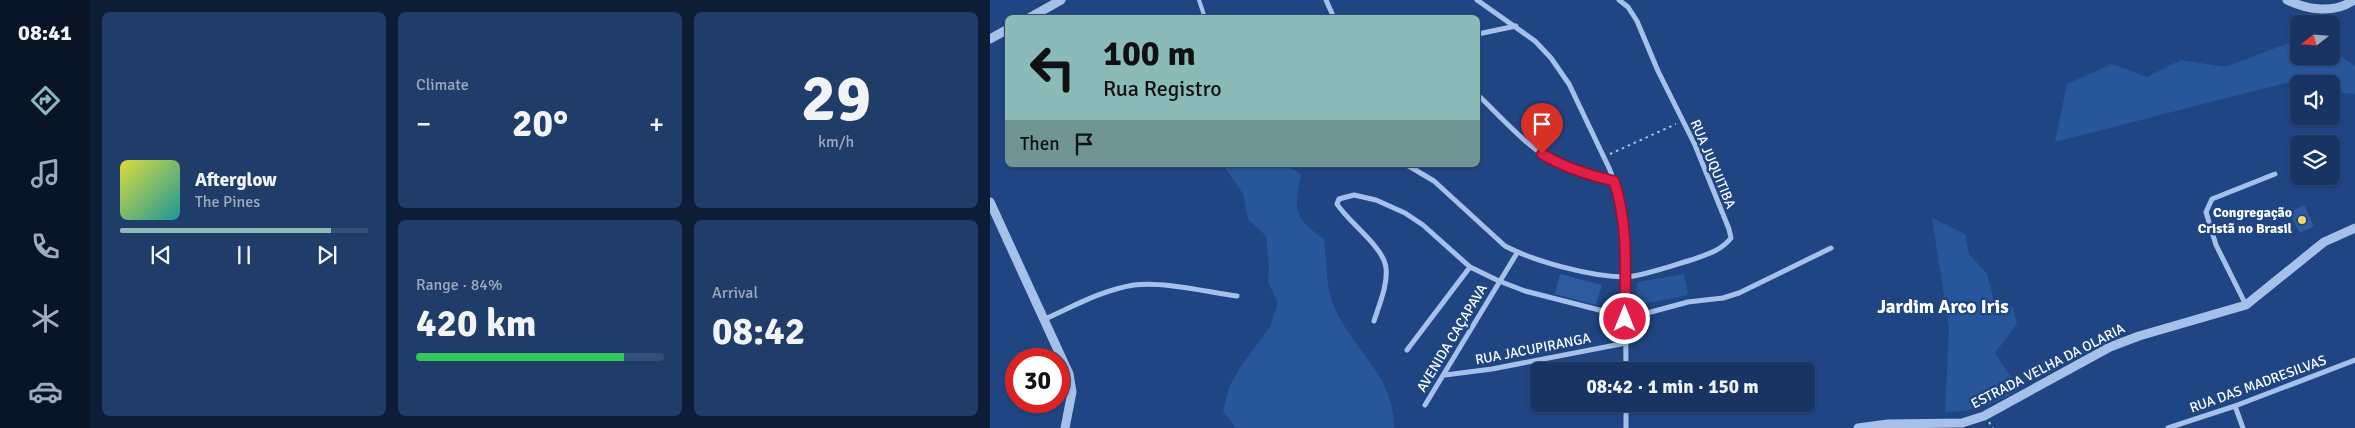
<!DOCTYPE html>
<html lang="en">
<head>
<meta charset="utf-8">
<style>
  :root { --surface:#173462; --page:#203c68; --text:#f1f3f6; --muted:#9eaabe; --line:#364f77; --accent:#8bbbb9 }
  body { margin:0; font-family:Signika,sans-serif; background:var(--page); color:var(--text); height:100vh; display:flex; flex-direction:column; font-size:19px; white-space:nowrap }
  * { box-sizing:border-box; margin:0 }
  p { font-size:16px; color:var(--muted) }
  .icon { flex:none; width:28px; height:28px; fill:none; stroke:currentColor; stroke-width:2; stroke-linecap:round; stroke-linejoin:round }
  .map { position:relative; flex:1; overflow:hidden }
  .sheet { display:flex; flex-direction:column; gap:12px; padding:12px; background:#0d1d36; width:900px }
  .sheet>* { flex:none }
  .hud { position:absolute; left:15px; top:15px; width:475px; height:152px; border-radius:8px; box-shadow:0 1px 4px #0004,0 0 0 1px var(--line); background:#8bbbb9; color:#111; overflow:hidden }
  .needle { width:32px; rotate:253deg }
  .tools { position:absolute; left:1300px; top:15px; display:grid; gap:10px }
  .tools a { display:grid; place-items:center; width:50px; height:50px; border-radius:8px; background:var(--surface); box-shadow:0 1px 4px #0004,0 0 0 1px var(--line); font-size:25px }
  .speed { position:absolute; left:15px; top:348px; display:flex; gap:10px; font-size:25px; font-weight:700; text-align:center }
  .speed>* { display:grid; place-content:center; width:65px; height:65px; border-radius:50%; background:var(--surface); box-shadow:0 1px 4px #0004,0 0 0 1px var(--line); line-height:1 }
  .speed .limit { border:8px solid #d22; background:#fff; color:#111 }
  .pin { position:absolute; display:grid; place-items:center; width:42px; height:42px; color:#fff; margin:-51px -21px; border-radius:50% 50% 50% 0; rotate:-45deg; box-shadow:0 0 5px #0007 }
  .pin .icon { rotate:45deg }
  .me { position:absolute; width:55px; margin:-28px; rotate:0deg; stroke-linejoin:round; filter:drop-shadow(0 0 4px #0008) }
  .turn { display:flex; align-items:center; gap:18px; height:105px; padding:0 15px; font-size:22px }
  .turn .icon { width:65px; height:65px; stroke-width:2.5 }
  .turn b { display:block; font-size:35px; line-height:42px }
  .then { display:flex; align-items:center; height:48px; padding:0 15px; background:#0003; gap:10px; font-size:19px }
  .big { font-size:38px; font-weight:700; line-height:1.1 }
  .sheet .card { flex:1; display:flex; flex-direction:column; justify-content:center; gap:8px; min-width:0; padding:0 18px; border-radius:8px; background:var(--page) }
  .sheet .dial { align-items:center; gap:0 }
  .dial b { font-size:65px; line-height:1 }
  .song { display:flex; align-items:center; gap:15px }
  .cover { width:60px; height:60px; border-radius:8px; background:linear-gradient(135deg,hsl(60 70% 55%),hsl(180 70% 35%)) }
  .played { height:5px; border-radius:2px; background:linear-gradient(90deg,var(--accent) 85%,var(--line) 85%) }
  .keys { display:flex; justify-content:space-around; direction:ltr }
  .heat { display:flex; justify-content:space-between; align-items:center; font-size:28px; direction:ltr }
  .charge { height:8px; border-radius:4px; background:linear-gradient(90deg,#34c759 84%,var(--line) 0) }
  .sheet .tiles { flex:1; display:grid; gap:12px; grid-template-columns:repeat(3,1fr) }
  .card:first-child { grid-row:span 2 }
  .trip { position:absolute; left:540px; top:362px; width:285px; height:50px; border-radius:8px; background:var(--surface); box-shadow:0 1px 4px #0004,0 0 0 1px var(--line); font-weight:700; line-height:50px; text-align:center }
  main { display:flex; flex:1; min-height:0 }
  .menu { display:flex; flex-direction:column; width:90px; justify-content:space-around; align-items:center; background:#091527; color:var(--muted) }
  .menu .icon { width:35px; height:35px }
  .menu .active { color:var(--accent) }
  .menu b { font-size:22px; color:var(--text) }
  .map>svg:first-child { display:block }
</style>
</head>
<body>
<main>
<nav class="menu">
<b>08:41</b>
<svg class="icon active" aria-label="directions" viewBox="0 0 24 24"><path d="M12 3l9 9-9 9-9-9zM9 14v-3h6M13 9l2 2-2 2"/></svg>
<svg class="icon" aria-label="music" viewBox="0 0 24 24"><path d="M9 18V5l10-2v13"/><circle cx="6" cy="18" r="3"/><circle cx="16" cy="16" r="3"/></svg>
<svg class="icon" aria-label="phone" viewBox="0 0 24 24"><path d="M5 4h4l2 5-3 2q2 4 5 5l2-3 5 2v4C11 20 4 13 5 4z"/></svg>
<svg class="icon" aria-label="climate" viewBox="0 0 24 24"><path d="M12 3v18M4 7l16 10M4 17L20 7"/></svg>
<svg class="icon" aria-label="car" viewBox="0 0 24 24"><path d="M5 17H2v-5l4-1 3-4h7l3 4 3 1v5h-3M9 17h6M6 11h13"/><circle cx="7" cy="17" r="2"/><circle cx="17" cy="17" r="2"/></svg>
</nav>
<section class="sheet">
<div class="tiles">
<div class="card">
<div class="song"><i class="cover"></i><div><b>Afterglow</b><p>The Pines</p></div></div>
<div class="played"></div>
<div class="keys"><svg class="icon" aria-label="previous" viewBox="0 0 24 24"><path d="M18 5L8 12l10 7zM5 5v14"/></svg><svg class="icon" aria-label="pause" viewBox="0 0 24 24"><path d="M8 5v14M16 5v14"/></svg><svg class="icon" aria-label="next" viewBox="0 0 24 24"><path d="M6 5l10 7-10 7zM19 5v14"/></svg></div>
</div>
<div class="card"><p>Climate</p>
<div class="heat"><a>−</a><b class="big">20°</b><a>+</a></div>
</div>
<div class="card dial"><b>29</b><p>km/h</p></div>
<div class="card"><p>Range · 84%</p><b class="big">420 km</b><div class="charge"></div></div>
<div class="card"><p>Arrival</p><b class="big">08:42</b></div>
</div>
</section>
<div class="map">
<svg width="1365" height="428" viewBox="0 0 1365 428">
  <rect width="100%" height="100%" fill="#1f4583"/>
  <!-- green -->
  <g fill="#28569b">
    <path d="M1309,39V56H1341V49L1365,66V94L1341,92V84H1319L1315,78L1065,142L1077,84L1122,64L1157,77L1191,60L1235,67Z"/>
    <path d="M233,165H296L311,174C304,211 303,217 334,239C337,263 335,289 346,311C367,354 404,376 404,428H246L233,411L239,387L251,366L280,327L288,303L278,282L279,267L276,236L258,219L253,194Z"/>
    <path d="M942,218L975,234L979,254L997,274L1005,304L1023,307L1027,324L1005,353L1029,389C1008,403 981,413 955,412L959,328Z"/>
    <path d="M694,274L698,295L643,306L648,282Z"/>
  </g>
  <!-- building -->
  <g fill="#2e5ba0">
    <path d="M1314,205L1324,226L1310,233L1299,213Z"/>
    <path d="M570,274L612,285L606,305L565,294Z"/>
  </g>
  <g fill="none" stroke-linecap="round" stroke-linejoin="round">
    <!-- path -->
    <g stroke="#a6c1e9" stroke-width="2" stroke-dasharray="2.5 4" stroke-linecap="butt">
      <path d="M620,154L686,124"/>
      <path d="M999,422L1003,428"/>
    </g>
    <!-- service -->
    <path stroke="#a6c1e9" stroke-width="4" d="M209,0L215,18"/>
    <!-- minor -->
    <g stroke="#a6c1e9" stroke-width="5">
      <path d="M336,0L344,18"/>
      <path d="M487,0L545,41L561,58L579,84L620,170L632,205L635,230L636,371"/>
      <path d="M488,34L526,26"/>
      <path d="M488,95C513,119 538,148 569,165C586,174 606,177 625,181"/>
      <path d="M417,165L444,181L515,246C546,262 599,276 634,277C650,277 684,265 701,260C715,255 731,251 741,238L739,229L705,145L668,71L647,21L638,7L629,0"/>
      <path d="M1256,305L1226,245L1216,212L1222,199L1285,174"/>
      <path d="M55,319C84,306 112,290 144,285C172,281 218,292 247,296"/>
      <path d="M384,321C389,305 398,285 396,268C394,247 359,223 347,204L349,199L364,195L386,200L415,213L433,225L480,267L509,281L535,291L617,312L635,319L698,302L733,298L749,293L841,248"/>
      <path d="M417,350L480,267"/>
      <path d="M455,375L502,369L636,343"/>
      <path d="M435,405L527,253"/>
      <path d="M1245,406L1253,428"/>
      <path d="M636,428V404"/>
      <path d="M1178,428L1245,406L1365,360"/>
    </g>
    <!-- tertiary -->
    <g stroke="#a6c1e9" stroke-width="9">
      <path d="M1297,0C1318,10 1344,14 1364,0"/>
      <path d="M39,18L71,0"/>
      <path d="M0,39L18,29"/>
      <path d="M0,202L79,374L82,392L75,428"/>
      <path d="M868,428L898,424L972,423L994,416L1120,347L1149,336L1256,305L1334,242L1365,228"/>
    </g>
  </g>
  <g fill="none" stroke-linecap="round" stroke-linejoin="round">
    <defs>
      <path id="route" d="M552,154C575,168 598,175 624,181C639,226 635,272 635,319"/>
    </defs>
    <!-- route casing -->
    <use href="#route" stroke="#92132f" stroke-width="12"/>
    <!-- route -->
    <use href="#route" stroke="#e11d48" stroke-width="9"/>
  </g>
  <!-- markers -->
  <circle fill="#f7d565" stroke="#1f4583" stroke-width="2" cx="1312" cy="220" r="5"/>
  <g text-anchor="middle" dominant-baseline="central" stroke-width="5" stroke-linejoin="round" paint-order="stroke">
    <!-- street labels -->
    <g font-size="14" fill="#fff" stroke="#1f4583">
      <text transform="translate(723 164) rotate(67)">RUA JUQUITIBA</text>
      <text transform="translate(462 338) rotate(-59)">AVENIDA CAÇAPAVA</text>
      <text transform="translate(543 349) rotate(-11)">RUA JACUPIRANGA</text>
      <text transform="translate(1058 366) rotate(-27)">ESTRADA VELHA DA OLARIA</text>
      <text transform="translate(1268 384) rotate(-20)">RUA DAS MADRESILVAS</text>
    </g>
    <!-- poi labels -->
    <g font-size="14" font-weight="bold" fill="#fff" stroke="#1f4583" text-anchor="end">
      <text x="1302" y="212">Congregação<tspan x="1302" dy="16">Cristã no Brasil</tspan></text>
    </g>
    <!-- district labels -->
    <g font-size="19" font-weight="bold" fill="#fff" stroke="#1f4583">
      <text x="953" y="307">Jardim Arco Iris</text>
    </g>
  </g>
</svg>
<div class="tools">
<a><svg class="needle" viewBox="-14 -14 28 28"><path d="M0-13l5 13h-10z" fill="#e53935"/><path d="M0 13l5-13h-10z" fill="#9eaabe"/></svg></a>
<a><svg class="icon" aria-label="sound" viewBox="0 0 24 24"><path d="M4 9h4l5-4v14l-5-4H4zM17 9q2 3 0 6"/></svg></a>
<a><svg class="icon" aria-label="layers" viewBox="0 0 24 24"><path d="M12 4l9 5-9 5-9-5zM3 14l9 5 9-5"/></svg></a>
</div>
<div class="speed"><div class="limit">30</div></div>
<div class="pin" style="left:552px;top:154px;background:#d93025"><svg class="icon" aria-label="arrive" viewBox="0 0 24 24"><path d="M6 21V4h12l-3 4 3 4H6"/></svg></div>
<svg class="me" style="left:635px;top:319px" viewBox="-20 -20 40 40"><circle r="17" fill="#e11d48" stroke="#fff" stroke-width="3"/><path d="M0-11L8 9 0 5-8 9z" fill="#fff"/></svg>
<div class="trip">08:42 · 1 min · 150 m</div>
<div class="hud">
<div class="turn"><svg class="icon" aria-label="left" viewBox="0 0 24 24"><path d="M17 20v-9H6M10 6l-5 5 5 5"/></svg><div><b>100 m</b>Rua Registro</div></div>
<div class="then">Then<svg class="icon" aria-label="arrive" viewBox="0 0 24 24"><path d="M6 21V4h12l-3 4 3 4H6"/></svg></div>
</div>
</div>
</main>
</body>
</html>
